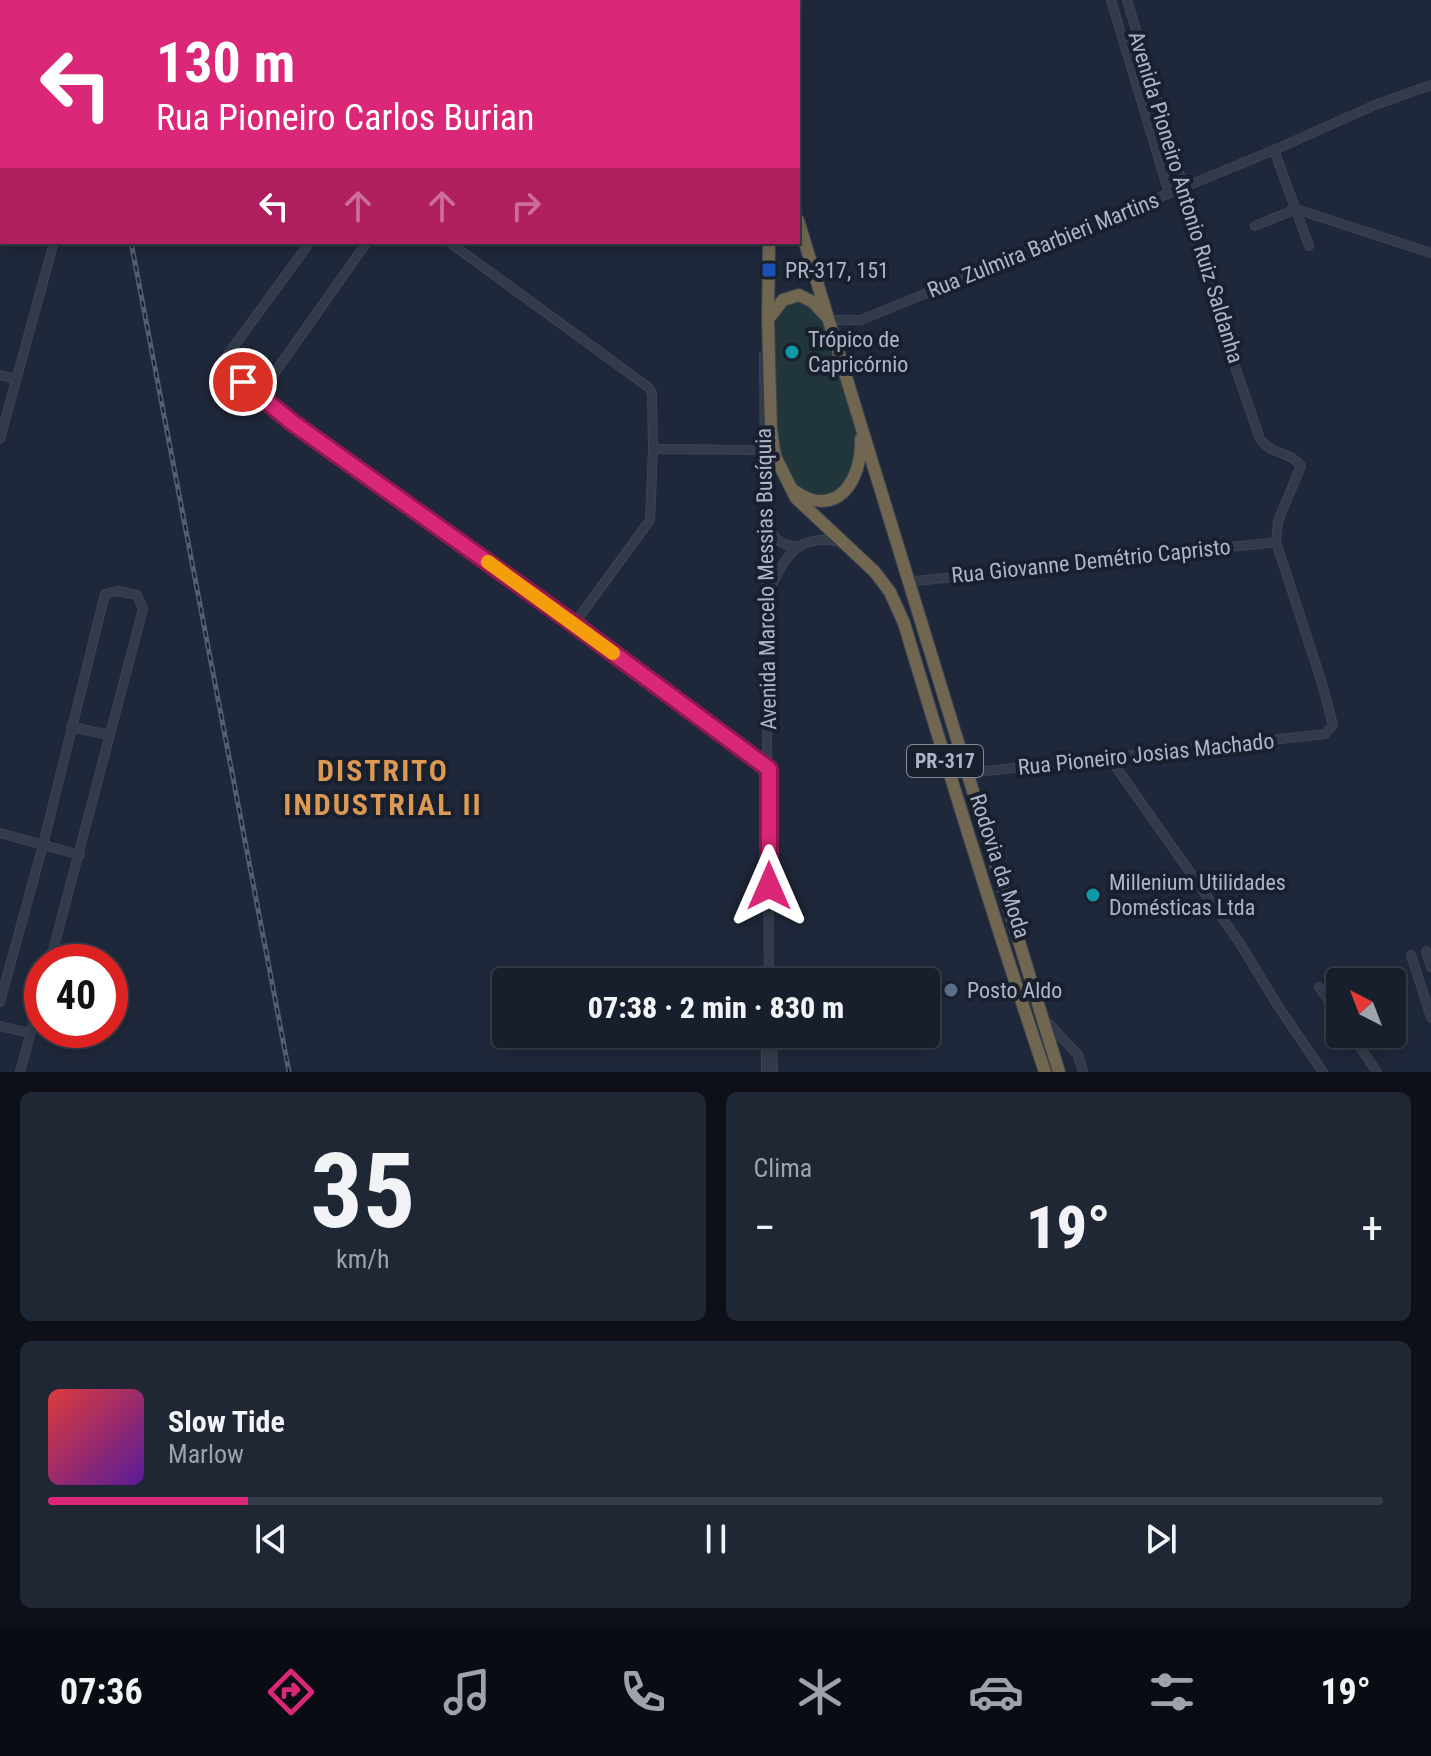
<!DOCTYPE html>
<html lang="pt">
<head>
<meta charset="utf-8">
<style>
  :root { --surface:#171e2c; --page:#202734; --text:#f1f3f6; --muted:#9ea2a9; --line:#363c48; --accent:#db2777 }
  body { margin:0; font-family:"Roboto Condensed",sans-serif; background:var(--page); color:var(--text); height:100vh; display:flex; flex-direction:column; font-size:30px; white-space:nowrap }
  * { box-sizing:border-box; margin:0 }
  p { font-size:26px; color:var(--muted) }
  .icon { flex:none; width:44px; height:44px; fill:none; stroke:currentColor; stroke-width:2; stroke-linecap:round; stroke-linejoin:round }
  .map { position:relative; height:1072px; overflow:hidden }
  .sheet { display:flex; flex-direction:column; gap:20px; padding:20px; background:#0d1018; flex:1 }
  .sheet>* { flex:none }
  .banner { position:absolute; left:0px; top:0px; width:800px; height:244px; box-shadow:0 4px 12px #0003,0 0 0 2px var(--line); background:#db2777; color:#fff; overflow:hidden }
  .needle { width:52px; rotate:318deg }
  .tools { position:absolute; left:1326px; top:968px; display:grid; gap:16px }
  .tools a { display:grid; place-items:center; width:80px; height:80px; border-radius:8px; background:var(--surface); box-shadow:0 4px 12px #0003,0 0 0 2px var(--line); font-size:40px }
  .speed { position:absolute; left:24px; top:944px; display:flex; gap:16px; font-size:40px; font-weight:700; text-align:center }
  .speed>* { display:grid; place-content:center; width:104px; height:104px; border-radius:50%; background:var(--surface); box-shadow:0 4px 12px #0003,0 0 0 2px var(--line); line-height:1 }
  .speed .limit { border:12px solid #d22; background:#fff; color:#111 }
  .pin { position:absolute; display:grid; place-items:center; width:68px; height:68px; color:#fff; margin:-34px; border:4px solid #fff; border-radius:50%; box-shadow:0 2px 8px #0007 }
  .me { position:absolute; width:88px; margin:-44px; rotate:0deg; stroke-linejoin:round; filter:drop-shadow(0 0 6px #0008) }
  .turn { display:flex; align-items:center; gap:28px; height:168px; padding:0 24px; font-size:36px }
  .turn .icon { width:104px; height:104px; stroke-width:2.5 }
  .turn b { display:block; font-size:56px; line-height:68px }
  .lanes { display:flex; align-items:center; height:76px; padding:0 24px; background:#0003; justify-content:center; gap:40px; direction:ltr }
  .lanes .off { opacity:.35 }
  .big { font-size:60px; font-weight:800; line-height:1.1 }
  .sheet .widget { flex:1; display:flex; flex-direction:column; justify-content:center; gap:12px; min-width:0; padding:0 28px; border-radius:12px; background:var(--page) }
  .sheet .dial { align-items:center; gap:0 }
  .dial b { font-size:104px; line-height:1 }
  .song { display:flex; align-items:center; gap:24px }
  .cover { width:96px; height:96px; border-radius:12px; background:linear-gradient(135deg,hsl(0 70% 55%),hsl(270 70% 35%)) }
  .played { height:8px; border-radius:4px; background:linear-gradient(90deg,var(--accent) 15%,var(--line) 15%) }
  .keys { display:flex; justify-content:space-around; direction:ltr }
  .heat { display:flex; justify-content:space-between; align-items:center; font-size:44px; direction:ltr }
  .sheet .tiles { flex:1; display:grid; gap:20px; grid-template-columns:1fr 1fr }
  .widget:last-child { grid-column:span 2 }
  .trip { position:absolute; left:492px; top:968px; width:448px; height:80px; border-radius:8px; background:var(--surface); box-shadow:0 4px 12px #0003,0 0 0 2px var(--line); font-weight:800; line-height:80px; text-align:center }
  .tab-bar { display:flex; height:128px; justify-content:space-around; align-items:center; background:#090c12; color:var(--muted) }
  .tab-bar .icon { width:56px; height:56px }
  .tab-bar .selected { color:var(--accent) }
  .tab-bar b { font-size:36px; color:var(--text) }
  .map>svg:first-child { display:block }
</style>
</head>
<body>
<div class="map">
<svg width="1431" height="1072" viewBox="0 0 1431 1072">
  <rect width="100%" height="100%" fill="#1f283a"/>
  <!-- green -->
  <path fill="#21363b" d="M799,295L830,320L862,451L841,494L803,497L775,456L768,320Z"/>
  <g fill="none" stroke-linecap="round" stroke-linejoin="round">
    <defs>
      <g id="minor">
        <path d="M152,0L154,2"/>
        <path d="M1111,0L1169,193"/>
        <path d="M43,2L45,0"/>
        <path d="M0,38L2,36"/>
        <path d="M1274,150L1309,246"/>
        <path d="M1255,226L1296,209L1431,253"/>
        <path d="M310,242L221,364L293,423L574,624L769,769"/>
        <path d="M449,242L648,387L652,393L653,449L650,520L574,624"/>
        <path d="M830,320H861L1274,150L1375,105L1431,85"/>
        <path d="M764,355L769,982"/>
        <path d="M0,375L15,379"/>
        <path d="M259,395L367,242"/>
        <path d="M0,439L54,242"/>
        <path d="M653,449L763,450"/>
        <path d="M767,522C774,538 778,545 796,546"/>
        <path d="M907,582L1276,542"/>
        <path d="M768,592C786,557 796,532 841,542"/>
        <path d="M71,727L109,735"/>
        <path d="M1109,757L1239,942L1278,1006L1323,1072"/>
        <path d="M967,773L1325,734L1333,725L1321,680L1276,542L1278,521L1301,466C1290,451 1271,455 1260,439L1228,346L1220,305L1198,250L1184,188L1127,0"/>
        <path d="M0,833L80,855"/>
        <path d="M1426,951L1431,967"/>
        <path d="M1411,955L1431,1017"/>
        <path d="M1319,987L1340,1017"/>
        <path d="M0,1002L43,845L105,594L118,591L137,595L143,609L50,962"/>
        <path d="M1047,1022L1078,1055L1083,1072"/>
        <path d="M0,1026L30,1033"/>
        <path d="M766,1034V1072"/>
        <path d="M772,1034L773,1072"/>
        <path d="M1351,1034L1377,1072"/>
        <path d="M20,1072L42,991"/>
      </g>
      <g id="highway">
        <path d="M700,0L701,2"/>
        <path d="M762,0L763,2"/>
        <path d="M2,2L5,0"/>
        <path d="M783,2L785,0"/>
        <path d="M798,220L1059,1072"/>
        <path d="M769,242L768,320L771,429L775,456L796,498L875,572L890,592L904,623C949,773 995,923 1045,1072"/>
        <path d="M769,318L783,300L799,295L813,302L825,315"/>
        <path d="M793,490C836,521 862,481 861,439"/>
      </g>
    </defs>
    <!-- minor casing -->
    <use href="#minor" stroke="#3c4454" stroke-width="10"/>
    <!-- highway casing -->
    <use href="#highway" stroke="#3a4251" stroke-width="14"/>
    <!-- minor -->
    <use href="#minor" stroke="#333b4a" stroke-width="8"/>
    <!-- highway -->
    <use href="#highway" stroke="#71664f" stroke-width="12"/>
    <defs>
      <g id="rail">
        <path d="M80,0L81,2"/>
        <path d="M131,242L289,1072"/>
      </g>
    </defs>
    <!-- rail casing -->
    <use href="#rail" stroke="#545e71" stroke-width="5"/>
    <!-- rail -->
    <use href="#rail" stroke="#18202e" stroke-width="2" stroke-dasharray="6" stroke-linecap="butt"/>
  </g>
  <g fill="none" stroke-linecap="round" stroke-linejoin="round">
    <defs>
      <path id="route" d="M243,382L293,423L574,624L769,769V886"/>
    </defs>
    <!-- route casing -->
    <use href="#route" stroke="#8e194d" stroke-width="20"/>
    <!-- route -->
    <use href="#route" stroke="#db2777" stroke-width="14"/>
    <!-- slow -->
    <path stroke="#f59e0b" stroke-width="14" d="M488,562L613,653"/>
  </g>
  <!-- markers -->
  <rect fill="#1a4fb4" stroke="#18202e" stroke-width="3" x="761" y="262" width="16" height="16" rx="4"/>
  <g fill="#0f9aa8" stroke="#18202e" stroke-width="3">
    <circle cx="792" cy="352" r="8"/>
    <circle cx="1093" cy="895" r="8"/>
  </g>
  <circle fill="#5c6f8a" stroke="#18202e" stroke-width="3" cx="951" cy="990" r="8"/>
  <g text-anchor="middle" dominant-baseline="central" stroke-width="8" stroke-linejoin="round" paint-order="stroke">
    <!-- shield labels -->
    <rect fill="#18202e" stroke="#808899" stroke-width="2" x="907" y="745" width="76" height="32" rx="6"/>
    <g font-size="20" font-weight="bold" fill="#adb5c7">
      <text x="945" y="761">PR-317</text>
    </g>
    <!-- street labels -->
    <g font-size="22" fill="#adb5c7" stroke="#18202e">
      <text transform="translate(1186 197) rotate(73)">Avenida Pioneiro Antonio Ruiz Saldanha</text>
      <text transform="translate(1043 245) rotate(-22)">Rua Zulmira Barbieri Martins</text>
      <text transform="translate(1091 561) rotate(-6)">Rua Giovanne Demétrio Capristo</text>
      <text transform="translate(766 579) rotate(-91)">Avenida Marcelo Messias Busíquia</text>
      <text transform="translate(1146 754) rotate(-6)">Rua Pioneiro Josias Machado</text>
      <text transform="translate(1000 866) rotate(72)">Rodovia da Moda</text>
    </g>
    <!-- poi labels -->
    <g font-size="22" fill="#adb5c7" stroke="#18202e" text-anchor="start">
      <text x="785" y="270">PR-317, 151</text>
      <text x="808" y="339">Trópico de<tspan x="808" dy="25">Capricórnio</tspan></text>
      <text x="1109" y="882">Millenium Utilidades<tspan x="1109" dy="25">Domésticas Ltda</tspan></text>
      <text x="967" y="990">Posto Aldo</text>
    </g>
    <!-- district labels -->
    <g font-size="30" font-weight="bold" letter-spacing="2" fill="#db9954" stroke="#18202e">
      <text x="383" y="770">DISTRITO<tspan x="383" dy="34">INDUSTRIAL II</tspan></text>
    </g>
  </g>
</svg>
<div class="tools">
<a><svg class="needle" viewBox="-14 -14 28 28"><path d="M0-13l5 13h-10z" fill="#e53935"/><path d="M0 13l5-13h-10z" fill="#9ea2a9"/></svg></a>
</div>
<div class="speed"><div class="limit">40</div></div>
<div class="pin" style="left:243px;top:382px;background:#d93025"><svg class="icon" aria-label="arrive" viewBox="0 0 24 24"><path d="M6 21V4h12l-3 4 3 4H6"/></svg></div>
<svg class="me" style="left:769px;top:886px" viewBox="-20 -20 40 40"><path d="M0-17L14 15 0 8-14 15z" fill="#db2777" stroke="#fff" stroke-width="4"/></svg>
<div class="trip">07:38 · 2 min · 830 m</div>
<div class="banner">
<div class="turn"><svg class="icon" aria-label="left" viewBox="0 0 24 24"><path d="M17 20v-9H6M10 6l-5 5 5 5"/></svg><div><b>130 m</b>Rua Pioneiro Carlos Burian</div></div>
<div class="lanes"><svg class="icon" aria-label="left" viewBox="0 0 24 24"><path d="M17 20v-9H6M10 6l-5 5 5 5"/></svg><svg class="icon off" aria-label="ahead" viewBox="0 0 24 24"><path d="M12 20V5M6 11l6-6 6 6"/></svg><svg class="icon off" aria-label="ahead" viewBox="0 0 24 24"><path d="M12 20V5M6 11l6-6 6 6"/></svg><svg class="icon off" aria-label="right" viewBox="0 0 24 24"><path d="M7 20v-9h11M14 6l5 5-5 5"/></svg></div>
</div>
</div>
<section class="sheet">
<div class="tiles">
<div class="widget dial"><b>35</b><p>km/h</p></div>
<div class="widget"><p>Clima</p>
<div class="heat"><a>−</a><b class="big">19°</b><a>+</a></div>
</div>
<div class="widget">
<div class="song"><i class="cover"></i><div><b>Slow Tide</b><p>Marlow</p></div></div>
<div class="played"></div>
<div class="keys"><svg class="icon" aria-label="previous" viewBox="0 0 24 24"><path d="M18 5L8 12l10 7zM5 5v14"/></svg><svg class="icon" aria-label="pause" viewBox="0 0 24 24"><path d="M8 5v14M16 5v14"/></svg><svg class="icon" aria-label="next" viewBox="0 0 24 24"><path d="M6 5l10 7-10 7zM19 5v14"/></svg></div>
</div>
</div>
</section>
<nav class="tab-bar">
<b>07:36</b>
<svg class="icon selected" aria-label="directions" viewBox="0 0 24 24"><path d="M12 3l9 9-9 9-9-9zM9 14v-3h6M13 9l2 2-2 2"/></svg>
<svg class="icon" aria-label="music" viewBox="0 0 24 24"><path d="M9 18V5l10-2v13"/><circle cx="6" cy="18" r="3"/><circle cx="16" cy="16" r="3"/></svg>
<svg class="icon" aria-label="phone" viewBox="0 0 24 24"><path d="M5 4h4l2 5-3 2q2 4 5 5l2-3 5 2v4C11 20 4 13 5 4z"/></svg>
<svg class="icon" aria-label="climate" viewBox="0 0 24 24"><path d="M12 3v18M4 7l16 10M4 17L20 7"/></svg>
<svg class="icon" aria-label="car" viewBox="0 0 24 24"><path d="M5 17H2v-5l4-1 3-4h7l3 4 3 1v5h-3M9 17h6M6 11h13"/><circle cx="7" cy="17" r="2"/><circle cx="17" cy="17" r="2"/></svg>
<svg class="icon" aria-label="filters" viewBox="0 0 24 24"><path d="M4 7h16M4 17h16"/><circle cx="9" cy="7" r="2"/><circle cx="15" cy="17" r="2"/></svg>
<b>19°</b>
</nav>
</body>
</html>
